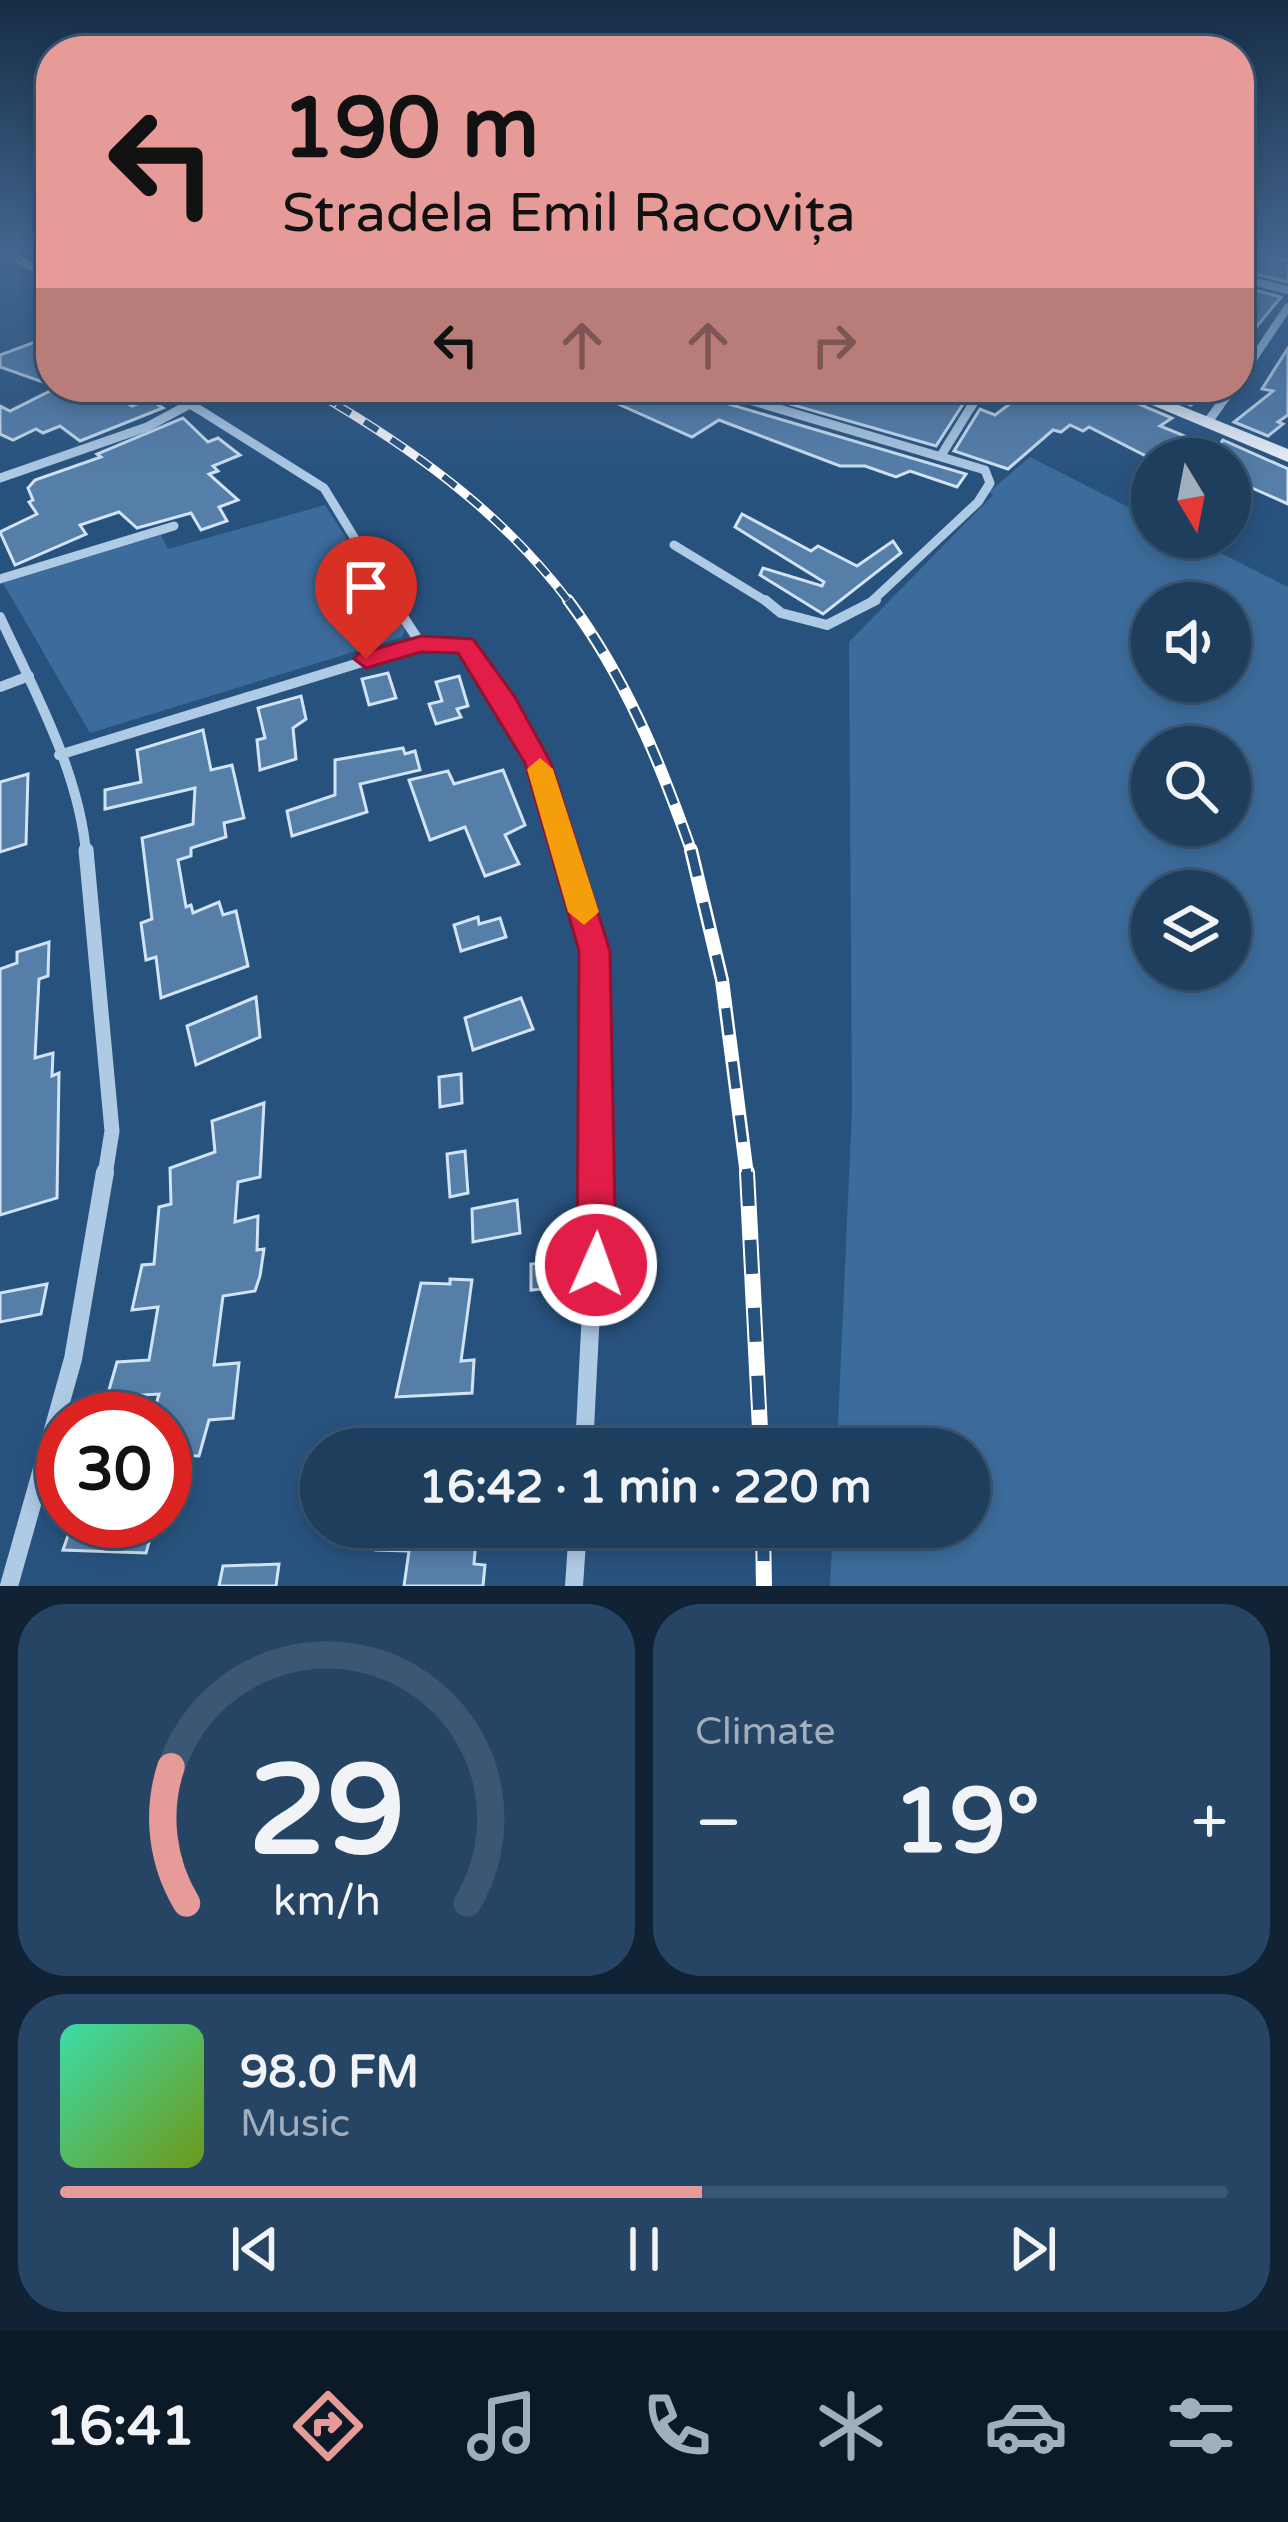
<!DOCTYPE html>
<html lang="en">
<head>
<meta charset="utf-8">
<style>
  :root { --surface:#1e3e5e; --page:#264564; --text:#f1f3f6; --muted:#a1aebc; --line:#3c5773; --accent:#e69b98 }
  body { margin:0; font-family:"Varela Round",sans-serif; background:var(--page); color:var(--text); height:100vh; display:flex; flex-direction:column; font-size:45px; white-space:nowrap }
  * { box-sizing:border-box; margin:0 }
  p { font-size:39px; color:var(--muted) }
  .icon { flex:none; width:66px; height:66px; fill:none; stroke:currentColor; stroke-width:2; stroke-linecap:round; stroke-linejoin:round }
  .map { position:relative; height:1586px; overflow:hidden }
  .sheet { display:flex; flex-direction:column; gap:18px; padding:18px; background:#102234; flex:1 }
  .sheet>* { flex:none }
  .banner { position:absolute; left:36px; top:36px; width:1218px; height:366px; border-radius:48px; box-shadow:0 6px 18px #0003,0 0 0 3px var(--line); background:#e69b98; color:#111; overflow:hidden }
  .needle { width:78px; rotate:170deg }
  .controls { position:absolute; left:1131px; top:438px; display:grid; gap:24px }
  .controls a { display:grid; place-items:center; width:120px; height:120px; border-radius:50%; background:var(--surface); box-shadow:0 6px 18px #0003,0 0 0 3px var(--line); font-size:60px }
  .speed { position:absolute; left:36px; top:1392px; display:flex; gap:24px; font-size:60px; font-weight:700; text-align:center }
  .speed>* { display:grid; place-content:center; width:156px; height:156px; border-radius:50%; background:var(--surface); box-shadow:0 6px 18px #0003,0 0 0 3px var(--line); line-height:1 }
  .speed .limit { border:18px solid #d22; background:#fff; color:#111 }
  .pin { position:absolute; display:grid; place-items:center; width:102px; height:102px; color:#fff; margin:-123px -51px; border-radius:50% 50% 50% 0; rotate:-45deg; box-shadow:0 0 12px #0007 }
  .pin .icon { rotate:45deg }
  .me { position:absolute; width:132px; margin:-66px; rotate:2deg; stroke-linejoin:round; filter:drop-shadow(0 0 9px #0008) }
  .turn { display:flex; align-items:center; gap:42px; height:252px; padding:0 48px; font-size:54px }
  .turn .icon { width:156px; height:156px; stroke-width:2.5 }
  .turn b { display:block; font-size:84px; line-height:102px }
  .lanes { display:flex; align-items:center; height:114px; padding:0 48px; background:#0003; justify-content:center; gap:60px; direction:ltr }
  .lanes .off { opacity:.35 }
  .big { font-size:90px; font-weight:800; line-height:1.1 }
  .sheet .tile { flex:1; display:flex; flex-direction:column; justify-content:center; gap:18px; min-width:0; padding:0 42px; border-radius:48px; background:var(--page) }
  .sheet .dial { align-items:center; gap:0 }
  .dial svg { height:312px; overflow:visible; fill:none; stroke:var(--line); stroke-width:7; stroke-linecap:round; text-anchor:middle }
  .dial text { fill:var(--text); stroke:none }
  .song { display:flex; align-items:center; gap:36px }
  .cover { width:144px; height:144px; border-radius:18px; background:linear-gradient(135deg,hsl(160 70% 55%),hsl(80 70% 35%)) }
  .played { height:12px; border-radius:6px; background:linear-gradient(90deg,var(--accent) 55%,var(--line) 55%) }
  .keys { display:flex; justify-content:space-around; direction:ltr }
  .heat { display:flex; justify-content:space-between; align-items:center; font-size:66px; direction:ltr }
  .sheet .tiles { flex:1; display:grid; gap:18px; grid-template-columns:1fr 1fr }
  .tile:last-child { grid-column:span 2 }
  .trip { position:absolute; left:300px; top:1428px; width:690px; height:120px; border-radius:60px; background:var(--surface); box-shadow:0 6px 18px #0003,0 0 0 3px var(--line); font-weight:800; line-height:120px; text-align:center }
  .tabs { display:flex; height:192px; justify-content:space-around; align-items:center; background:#0c1926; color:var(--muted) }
  .tabs .icon { width:84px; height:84px }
  .tabs .on { color:var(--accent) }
  .tabs b { font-size:54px; color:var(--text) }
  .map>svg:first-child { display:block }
</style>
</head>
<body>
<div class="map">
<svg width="1288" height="1586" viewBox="0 0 1288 1586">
  <rect width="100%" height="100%" fill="#28527e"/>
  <!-- green -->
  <g fill="#3c6c9b" fill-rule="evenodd">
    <path d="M1030,457L1152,519V537H1189L1288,587V1586H830L833,1527H969V1449H837L852,1109L849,642L993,495L989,492ZM1152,603H1230V681H1152ZM1152,747H1230V825H1152ZM1152,891H1230V969H1152Z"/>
    <path d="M325,505L405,630L402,637L90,733L3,583L161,535L168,549Z"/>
  </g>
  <!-- building -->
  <g fill="#557ea9" stroke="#d1e3f4" stroke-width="3">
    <path d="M1256,255L1288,260V282L1239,270Z"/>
    <path d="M1239,286L1281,297L1239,348V310L1246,301Z"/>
    <path d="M51,336V385L0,367V355Z"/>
    <path d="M1288,348V415L1278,422L1283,424L1268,436L1234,422L1273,391L1262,389Z"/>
    <path d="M58,387H99L132,406L149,399L163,408L80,441L60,426L43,433L36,429L13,440L0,434V406L10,411Z"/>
    <path d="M580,387L643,392L692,387L698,395L966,474L957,487L910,471L896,477L865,466H840L719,420L692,437Z"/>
    <path d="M762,387H974L936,446L755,394Z"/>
    <path d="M1032,387H1081L1134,402L1172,418L1160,426L1202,443L1194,459L1174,450L1152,459L1089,427L1083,431L1070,425L1061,432L1053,430L1008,469L954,451L980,409L995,415Z"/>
    <path d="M1146,387H1217L1191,405Z"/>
    <path d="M183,418L208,442L218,438L240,455L213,466L218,471L209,474L238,500L219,507L227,521L201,530L191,513L137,528L119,512L80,525L86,534L15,565L0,532L37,514L29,502L33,500L28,488L35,480L101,457L97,454Z"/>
    <path d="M1223,440L1288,469V504L1232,479L1242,472L1230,467V459H1210Z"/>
    <path d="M742,514L811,551L818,546L857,566L893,541L901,553L823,614L760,575L763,568L822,586L824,582L735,527Z"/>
    <path d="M388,673L396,698L369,705L362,679Z"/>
    <path d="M459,676L468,706L457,709L461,717L436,724L429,704L442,701L436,682Z"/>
    <path d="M301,696L306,719L293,728L296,759L260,770L257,740L265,738L258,708Z"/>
    <path d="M203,730L211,770L232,765L244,818L224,823L226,837L191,848V856L178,860L186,907L191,905L193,913L219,902L223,915L236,911L248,966L161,998L156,957L146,960L141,923L152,919L142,838L193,824L195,788L105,809V790L141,782L137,750Z"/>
    <path d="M403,748L405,754L415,751L420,770L360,784L367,812L292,836L287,811L335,795V760Z"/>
    <path d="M503,770L525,825L505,835L519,864L485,876L465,827L430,840L409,780L448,771L454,784Z"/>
    <path d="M28,774L26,844L0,852V782Z"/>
    <path d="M478,917L479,924L500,918L506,937L461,951L454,925Z"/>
    <path d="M49,942L48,976L39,979L35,1058L53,1053L52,1076L59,1073L57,1198L0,1215V969L17,963V952Z"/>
    <path d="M256,997L260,1037L196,1065L187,1026Z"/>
    <path d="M521,998L533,1029L473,1050L465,1018Z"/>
    <path d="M461,1074L462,1103L440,1107L439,1077Z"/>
    <path d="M264,1103L260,1177L238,1182L235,1222L258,1216L257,1250L264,1249L260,1276L255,1291L223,1296L214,1365L239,1363L233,1418L209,1420L199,1456L165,1455V1419H152L159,1394L107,1397L117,1362L149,1360L158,1307L132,1310L142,1265L154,1264L159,1207L171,1204L170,1168L215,1152L212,1121Z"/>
    <path d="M465,1151L468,1193L450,1197L447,1154Z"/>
    <path d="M517,1200L520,1233L473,1242L472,1209Z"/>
    <path d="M564,1261L565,1287L531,1290V1264Z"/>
    <path d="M450,1279L472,1280L461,1361L474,1360L472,1393L396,1397L421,1283L450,1284Z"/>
    <path d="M47,1284L41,1314L0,1322V1293Z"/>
    <path d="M73,1521H155L146,1553L63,1550Z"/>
    <path d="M380,1527H477L474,1564L485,1565L483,1586H404L409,1551L376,1550Z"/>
    <path d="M279,1564L276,1586H219L223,1566Z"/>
  </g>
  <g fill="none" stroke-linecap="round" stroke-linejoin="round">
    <!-- street-far4 -->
    <g stroke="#afcae5" stroke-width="8">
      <path d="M1239,278L1288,290"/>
      <path d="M1239,380L1288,307"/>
      <path d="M162,387L196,408"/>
      <path d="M700,387L776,408"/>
      <path d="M182,408L189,405"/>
      <path d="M971,408L984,387"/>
      <path d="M1218,408L1234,387"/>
    </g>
    <!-- street-far3 -->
    <g stroke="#afcae5" stroke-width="9">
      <path d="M192,405L324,488L394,603"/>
      <path d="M766,405L985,470L990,483L978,502L870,603"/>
      <path d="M1207,423L1220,405"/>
      <path d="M942,454L972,405"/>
      <path d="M0,478L147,427L188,405"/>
      <path d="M674,545L769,603"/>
      <path d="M0,579L174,526"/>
    </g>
    <!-- street-far2 -->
    <g stroke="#afcae5" stroke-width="10">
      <path d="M392,600L421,644"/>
      <path d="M765,600L781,613L827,625L876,600"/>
      <path d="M0,617C34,690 79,772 86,853"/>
      <path d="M0,687L29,676"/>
      <path d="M59,755L421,644L465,645L538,763L565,853"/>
    </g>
    <!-- street-far1 -->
    <g stroke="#afcae5" stroke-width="15">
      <path d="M86,850L112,1131L105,1175"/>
      <path d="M564,850L594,951L598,1175"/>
    </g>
    <!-- street -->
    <g stroke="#afcae5" stroke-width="18">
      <path d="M584,1449L598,1172"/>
      <path d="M9,1586L73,1359L105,1172"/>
      <path d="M574,1586L578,1527"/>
    </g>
    <!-- primary -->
    <path fill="#eff5fd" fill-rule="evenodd" d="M1109,387H1134L1288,449V462Z"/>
    <defs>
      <g id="rail-far4">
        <path d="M11,255L51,277"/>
        <path d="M304,387L342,408"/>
      </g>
      <path id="rail-far3" d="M337,405C427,459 507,519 570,603"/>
      <path id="rail-far2" d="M568,600C626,678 660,762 692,853"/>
      <path id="rail-far1" d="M691,850L722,980L747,1175"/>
      <g id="rail">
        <path d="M747,1172L761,1449"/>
        <path d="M763,1527L764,1586"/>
      </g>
    </defs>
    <!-- rail-far4 casing -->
    <use href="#rail-far4" stroke="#fff" stroke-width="8"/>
    <!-- rail-far3 casing -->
    <use href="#rail-far3" stroke="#fff" stroke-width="9"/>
    <!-- rail-far2 casing -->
    <use href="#rail-far2" stroke="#fff" stroke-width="12"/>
    <!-- rail-far1 casing -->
    <use href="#rail-far1" stroke="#fff" stroke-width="14"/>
    <!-- rail casing -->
    <use href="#rail" stroke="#fff" stroke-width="16"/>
    <!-- rail-far4 -->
    <use href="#rail-far4" stroke="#28527e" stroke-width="4.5" stroke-dasharray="12" stroke-linecap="butt"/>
    <!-- rail-far3 -->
    <use href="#rail-far3" stroke="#28527e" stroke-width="6" stroke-dasharray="16" stroke-linecap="butt"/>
    <!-- rail-far2 -->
    <use href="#rail-far2" stroke="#28527e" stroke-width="8" stroke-dasharray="21" stroke-linecap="butt"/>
    <!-- rail-far1 -->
    <use href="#rail-far1" stroke="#28527e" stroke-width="9" stroke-dasharray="27" stroke-linecap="butt"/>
    <!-- rail -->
    <use href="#rail" stroke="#28527e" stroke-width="12" stroke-dasharray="34" stroke-linecap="butt"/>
  </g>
  <!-- sky -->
  <linearGradient id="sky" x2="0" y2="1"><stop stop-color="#162d45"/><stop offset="0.53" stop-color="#42668f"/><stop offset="1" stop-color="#42668f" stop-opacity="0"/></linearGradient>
  <rect width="1288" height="477" fill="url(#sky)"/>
  <!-- route -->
  <path fill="#e11d48" stroke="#92132f" stroke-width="3" d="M421,636L473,639L515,697L551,763L610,951L616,1265L610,1279L596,1284L582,1279L577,1265L579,951L525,763L458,653L421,652L366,668L354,659L358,654Z"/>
  <!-- slow -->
  <path fill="#f59e0b" d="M540,758L553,769L599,912L584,925L568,912L527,769Z"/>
</svg>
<div class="controls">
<a><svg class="needle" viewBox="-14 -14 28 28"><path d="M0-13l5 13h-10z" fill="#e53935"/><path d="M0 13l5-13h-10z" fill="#a1aebc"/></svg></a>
<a><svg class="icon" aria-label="sound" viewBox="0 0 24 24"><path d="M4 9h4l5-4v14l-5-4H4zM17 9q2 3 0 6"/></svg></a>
<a><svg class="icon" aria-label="search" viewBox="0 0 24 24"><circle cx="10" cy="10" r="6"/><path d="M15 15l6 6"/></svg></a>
<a><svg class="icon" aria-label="layers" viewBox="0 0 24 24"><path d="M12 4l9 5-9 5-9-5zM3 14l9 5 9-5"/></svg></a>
</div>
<div class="speed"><div class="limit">30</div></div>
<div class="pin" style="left:366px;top:659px;background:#d93025"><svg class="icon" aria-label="arrive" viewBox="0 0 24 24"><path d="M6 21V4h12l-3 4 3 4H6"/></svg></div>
<svg class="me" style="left:596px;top:1265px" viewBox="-20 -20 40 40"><circle r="17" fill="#e11d48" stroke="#fff" stroke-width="3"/><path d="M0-11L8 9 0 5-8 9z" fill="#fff"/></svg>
<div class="trip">16:42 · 1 min · 220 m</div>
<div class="banner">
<div class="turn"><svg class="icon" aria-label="left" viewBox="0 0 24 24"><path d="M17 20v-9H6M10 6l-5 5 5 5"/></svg><div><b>190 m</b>Stradela Emil Racovița</div></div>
<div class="lanes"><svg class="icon" aria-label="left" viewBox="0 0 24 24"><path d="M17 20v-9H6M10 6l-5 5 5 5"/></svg><svg class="icon off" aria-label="ahead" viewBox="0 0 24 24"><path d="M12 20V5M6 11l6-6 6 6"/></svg><svg class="icon off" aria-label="ahead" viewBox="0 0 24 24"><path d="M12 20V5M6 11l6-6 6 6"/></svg><svg class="icon off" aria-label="right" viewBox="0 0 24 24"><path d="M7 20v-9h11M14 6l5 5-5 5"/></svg></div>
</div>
</div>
<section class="sheet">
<div class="tiles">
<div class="tile dial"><svg viewBox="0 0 100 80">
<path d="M14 69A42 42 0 1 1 86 69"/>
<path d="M14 69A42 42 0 0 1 10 34" stroke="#e69b98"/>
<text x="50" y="56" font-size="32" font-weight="700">29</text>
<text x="50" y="72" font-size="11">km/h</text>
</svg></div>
<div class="tile"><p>Climate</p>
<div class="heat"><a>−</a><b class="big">19°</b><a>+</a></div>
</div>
<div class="tile">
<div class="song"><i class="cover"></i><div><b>98.0 FM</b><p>Music</p></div></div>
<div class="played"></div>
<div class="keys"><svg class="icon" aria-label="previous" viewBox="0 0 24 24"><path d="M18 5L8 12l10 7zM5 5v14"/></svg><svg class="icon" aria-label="pause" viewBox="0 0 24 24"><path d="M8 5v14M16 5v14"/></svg><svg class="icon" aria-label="next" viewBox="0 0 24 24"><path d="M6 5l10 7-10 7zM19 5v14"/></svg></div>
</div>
</div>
</section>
<nav class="tabs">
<b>16:41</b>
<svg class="icon on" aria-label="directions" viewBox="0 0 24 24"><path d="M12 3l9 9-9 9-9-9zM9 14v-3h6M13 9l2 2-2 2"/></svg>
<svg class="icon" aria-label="music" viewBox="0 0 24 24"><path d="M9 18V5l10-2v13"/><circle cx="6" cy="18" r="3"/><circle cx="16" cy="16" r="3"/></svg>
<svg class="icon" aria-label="phone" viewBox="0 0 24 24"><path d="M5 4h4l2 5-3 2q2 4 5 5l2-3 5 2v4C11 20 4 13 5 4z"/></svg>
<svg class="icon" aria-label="climate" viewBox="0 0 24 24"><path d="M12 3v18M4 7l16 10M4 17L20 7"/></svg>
<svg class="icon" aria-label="car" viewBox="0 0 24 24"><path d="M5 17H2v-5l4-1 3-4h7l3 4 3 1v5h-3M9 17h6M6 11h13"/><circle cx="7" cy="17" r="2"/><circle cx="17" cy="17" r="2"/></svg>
<svg class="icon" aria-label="filters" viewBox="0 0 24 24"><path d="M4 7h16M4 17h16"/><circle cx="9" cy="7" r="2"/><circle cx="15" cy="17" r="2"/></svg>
</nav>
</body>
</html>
